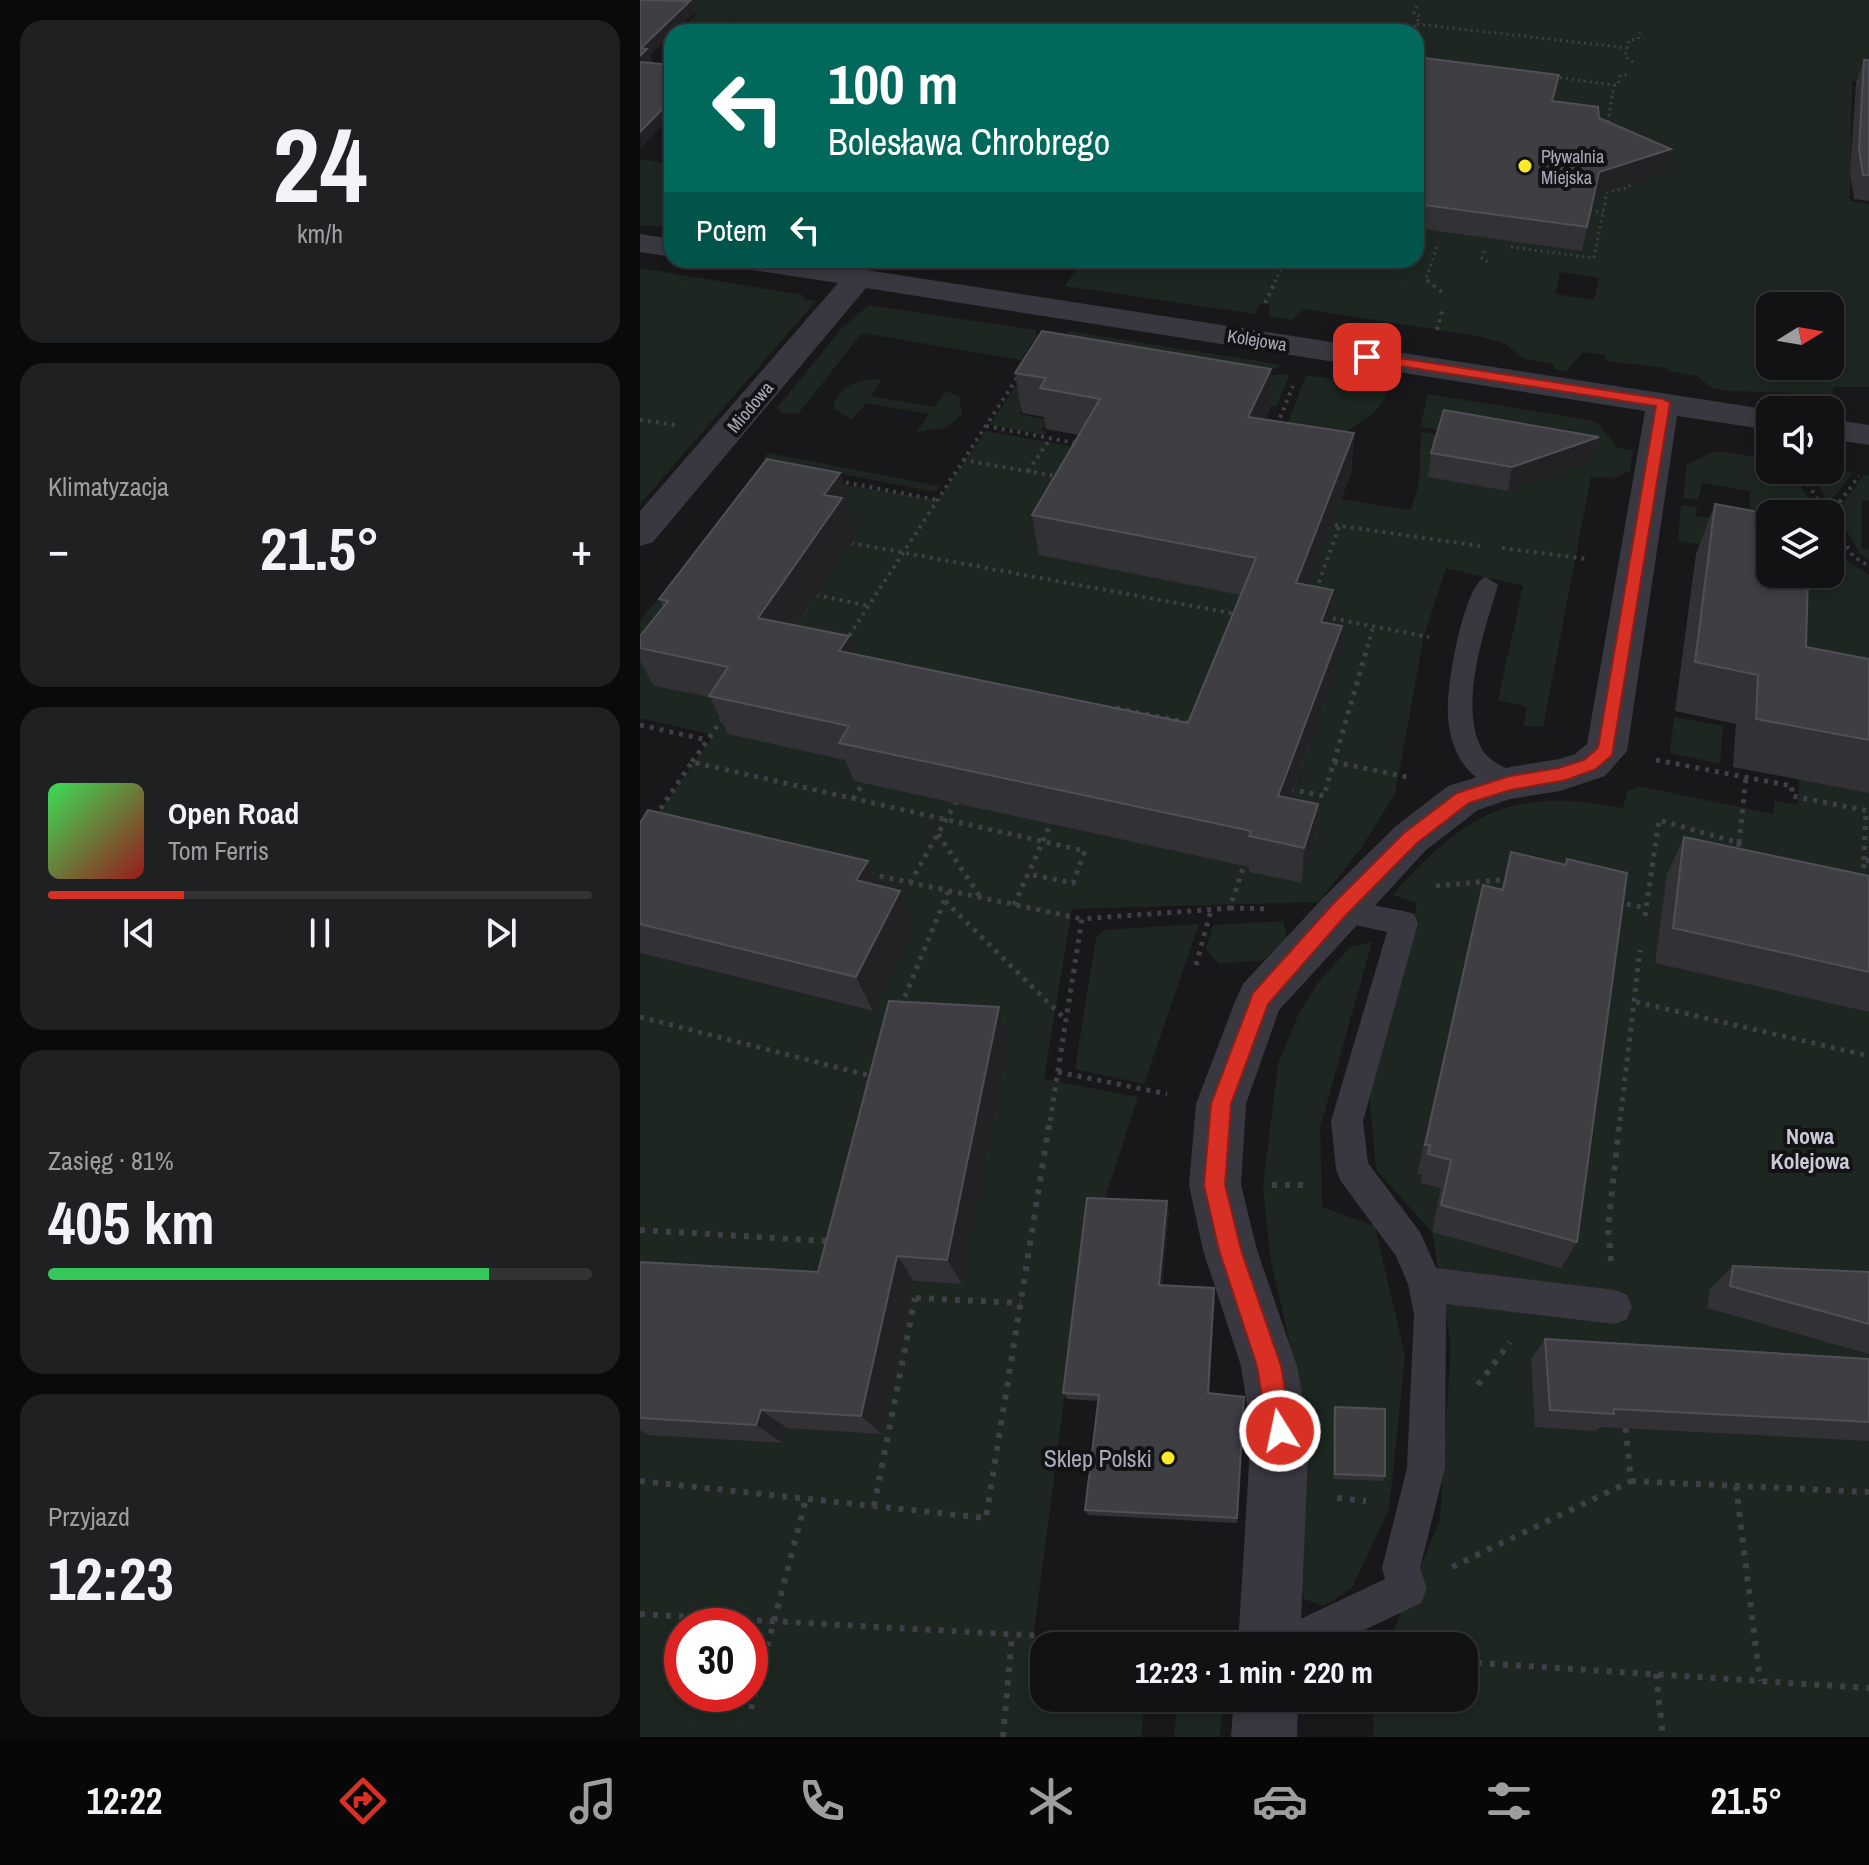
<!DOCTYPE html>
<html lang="pl">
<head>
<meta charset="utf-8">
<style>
  :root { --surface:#121214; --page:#1f2022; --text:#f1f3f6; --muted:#9c9ea0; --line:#313234; --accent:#d93025 }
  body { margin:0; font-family:"Archivo Narrow",sans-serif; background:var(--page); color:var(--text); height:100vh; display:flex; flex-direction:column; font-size:30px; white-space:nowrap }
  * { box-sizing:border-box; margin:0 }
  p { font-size:26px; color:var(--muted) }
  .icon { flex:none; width:44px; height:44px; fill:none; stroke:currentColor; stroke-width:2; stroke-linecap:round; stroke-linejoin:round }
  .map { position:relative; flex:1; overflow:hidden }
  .drawer { display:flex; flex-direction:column; gap:20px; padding:20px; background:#0a0a0b; width:640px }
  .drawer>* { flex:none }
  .banner { position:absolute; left:24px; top:24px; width:760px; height:244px; border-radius:24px; box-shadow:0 4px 12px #0003,0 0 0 2px var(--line); background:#00695c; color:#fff; overflow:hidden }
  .needle { width:52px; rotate:79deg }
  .tools { position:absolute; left:1116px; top:292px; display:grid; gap:16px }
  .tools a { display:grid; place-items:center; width:88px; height:88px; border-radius:16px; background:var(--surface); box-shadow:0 4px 12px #0003,0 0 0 2px var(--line); font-size:40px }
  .speed { position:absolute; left:24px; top:1608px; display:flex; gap:16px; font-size:40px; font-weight:700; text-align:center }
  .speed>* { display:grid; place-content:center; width:104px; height:104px; border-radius:50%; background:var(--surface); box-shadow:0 4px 12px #0003,0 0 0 2px var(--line); line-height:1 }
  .speed .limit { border:12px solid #d22; background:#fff; color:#111 }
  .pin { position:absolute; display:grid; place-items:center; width:68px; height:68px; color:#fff; margin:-34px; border-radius:16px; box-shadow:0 4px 12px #0006 }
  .me { position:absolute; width:88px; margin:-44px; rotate:350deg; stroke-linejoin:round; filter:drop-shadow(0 0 6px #0008) }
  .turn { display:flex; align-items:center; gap:28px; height:168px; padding:0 32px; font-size:36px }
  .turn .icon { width:104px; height:104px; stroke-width:2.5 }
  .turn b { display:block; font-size:56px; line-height:68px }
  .then { display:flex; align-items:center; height:76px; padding:0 32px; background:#0003; gap:16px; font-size:30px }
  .big { font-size:60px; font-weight:800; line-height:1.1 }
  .drawer .tile { flex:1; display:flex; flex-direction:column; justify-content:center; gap:12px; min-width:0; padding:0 28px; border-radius:24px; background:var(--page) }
  .drawer .dial { align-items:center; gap:0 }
  .dial b { font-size:104px; line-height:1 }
  .song { display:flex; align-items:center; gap:24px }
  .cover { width:96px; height:96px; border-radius:12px; background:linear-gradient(135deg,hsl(130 70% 55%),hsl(0 70% 35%)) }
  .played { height:8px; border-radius:4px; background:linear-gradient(90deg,var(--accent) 25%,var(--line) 25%) }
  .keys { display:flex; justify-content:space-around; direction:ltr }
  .heat { display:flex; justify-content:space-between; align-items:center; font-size:44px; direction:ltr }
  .charge { height:12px; border-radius:6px; background:linear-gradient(90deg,#34c759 81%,var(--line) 0) }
  .trip { position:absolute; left:390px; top:1632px; width:448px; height:80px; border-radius:24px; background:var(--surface); box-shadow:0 4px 12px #0003,0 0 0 2px var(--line); font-weight:800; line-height:80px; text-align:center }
  .menu { display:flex; height:128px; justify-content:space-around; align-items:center; background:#070708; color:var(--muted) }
  .menu .icon { width:56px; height:56px }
  .menu .active { color:var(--accent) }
  .menu b { font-size:36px; color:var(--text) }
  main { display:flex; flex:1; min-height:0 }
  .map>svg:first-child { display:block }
</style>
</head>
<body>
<main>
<section class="drawer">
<div class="tile dial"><b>24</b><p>km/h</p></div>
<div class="tile"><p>Klimatyzacja</p>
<div class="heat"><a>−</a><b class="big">21.5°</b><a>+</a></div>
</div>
<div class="tile">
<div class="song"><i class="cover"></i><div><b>Open Road</b><p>Tom Ferris</p></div></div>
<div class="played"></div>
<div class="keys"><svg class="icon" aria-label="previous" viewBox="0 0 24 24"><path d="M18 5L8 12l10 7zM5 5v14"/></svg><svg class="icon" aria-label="pause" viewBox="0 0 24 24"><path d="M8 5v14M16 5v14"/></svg><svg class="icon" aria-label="next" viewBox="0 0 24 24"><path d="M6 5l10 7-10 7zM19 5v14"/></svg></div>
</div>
<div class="tile"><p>Zasięg · 81%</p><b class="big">405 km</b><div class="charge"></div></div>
<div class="tile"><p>Przyjazd</p><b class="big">12:23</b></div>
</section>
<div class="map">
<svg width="1229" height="1737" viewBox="0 0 1229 1737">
  <rect width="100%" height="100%" fill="#18181a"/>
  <!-- green -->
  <g fill="#1d2620" fill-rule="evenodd">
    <path d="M23,0H1229V83L1212,81L1210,201L1229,204V387H1193V394L1088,391L1072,388L1057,376L1028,371L1027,368L965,361V355L943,352L927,371L914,369V364L884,359L865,344L843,337L664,309L652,320L629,316V304L621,303L615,314L425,286L442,260H776V32H279L236,29L233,32H81L97,13L79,32H40L56,13L30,11ZM920,272L959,278L954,300L915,294ZM1130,306H1190V366H1130Z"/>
    <path d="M0,159L32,164V227L0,225Z"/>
    <path d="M0,268L163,295L165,300L176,301L0,504Z"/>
    <path d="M229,305L395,330L397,335L381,360L222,333L158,414L142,413L137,408L202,328Z"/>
    <path d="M428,331L643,365L630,370L425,336Z"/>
    <path d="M406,339L633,375L650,374L636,407L408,370L379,414L408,420L402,430L407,431L404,435L350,425Z"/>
    <path d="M666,375L749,388C738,420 720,416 702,438C690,454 682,478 673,495L771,510L779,483L781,432L801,435L789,477L869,491L881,444L780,427L788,394L950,420L958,424L978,448L993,450L990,471L975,478L951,477L903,727L883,726L887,707L858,700L883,586L806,568L784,636L755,794L721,848L679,902L432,909L404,1079L498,1097L462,1208H449L391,1655L404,1656V1698H505L501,1737H0V953L233,1011L0,829L12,821L74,735L0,718V621L120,471L298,500L346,431L602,477L621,492ZM42,1626H110V1694H42Z"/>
    <path d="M232,379L242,380L231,396L294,407L306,391L319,396L322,414L306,428L277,432L289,414L226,403L212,420L194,409C195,389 214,381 232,379Z"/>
    <path d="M1076,451L1124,458L1130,462V470C1157,470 1165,494 1178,514H1130V557L1038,541L1041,505L1057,507L1056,516L1109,524L1110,491L1062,483L1058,500L1043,498L1047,464Z"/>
    <path d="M128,453L299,486L296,492L123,459Z"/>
    <path d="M1190,469L1213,473L1189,503L1169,470Z"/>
    <path d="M1224,475L1229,476V501L1222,500L1221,548L1229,550V560L1220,554L1196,512Z"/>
    <path d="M1190,535L1205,559L1229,575V1737H733V1698H824V1646H747L800,1520L811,1345L792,1232L736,1170L729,1091L777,903L752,895C827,813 870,786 983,808L987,792L998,786L1133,814L1135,801L1158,805L1167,574H1190Z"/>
    <path d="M1034,717L1083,726L1080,764L1030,753Z"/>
    <path d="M643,921L647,938L624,960L579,964L566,949L573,925Z"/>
    <path d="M559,924L504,1084L435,1069L456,938L464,930Z"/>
    <path d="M732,942L680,1128L682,1207L735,1226L765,1356L749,1510L711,1589L684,1606L664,1599L655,1549L664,1406L630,1256L623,1185L638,1064L658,1015L677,984L710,947Z"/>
    <path d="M538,1698H583L580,1737H534Z"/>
  </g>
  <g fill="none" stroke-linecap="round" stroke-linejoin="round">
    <!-- path-far3 -->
    <g stroke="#3e3f47" stroke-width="3" stroke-dasharray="2 4" stroke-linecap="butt">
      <path d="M777,24L987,48"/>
      <path d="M772,32L780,16L774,13L777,6"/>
      <path d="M993,62L985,57L989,40L998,39L1000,32"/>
      <path d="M914,77L974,85L967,129"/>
      <path d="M974,85H978L980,76L990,74"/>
      <path d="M944,210L963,212"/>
      <path d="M871,247L954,258L967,192L987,188L997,179"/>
      <path d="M844,251L842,258L849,263"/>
      <path d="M635,282L645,260"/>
      <path d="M789,282L786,279L798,244"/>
    </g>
    <!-- path-far2 -->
    <g stroke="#3e3f47" stroke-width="4" stroke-dasharray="3 5" stroke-linecap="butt">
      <path d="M787,280L803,293"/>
      <path d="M625,303L636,280"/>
      <path d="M797,330L802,311"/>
      <path d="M0,420L35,425"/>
      <path d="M637,425L653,386"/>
      <path d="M346,426L440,444"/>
      <path d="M323,460L421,477"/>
      <path d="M1159,470L1187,514"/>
      <path d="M388,471L410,439"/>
      <path d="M198,481L298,500"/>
      <path d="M1190,515L1219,476"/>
      <path d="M1190,519L1213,556L1229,566"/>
      <path d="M687,524L840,546"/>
      <path d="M211,543L596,614"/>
      <path d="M862,548L947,559"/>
      <path d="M676,590L699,527"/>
      <path d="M176,595L229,606"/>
      <path d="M685,617L789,637"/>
      <path d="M205,642L379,375"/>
      <path d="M727,647L733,627"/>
    </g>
    <!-- path-far1 -->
    <g stroke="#3e3f47" stroke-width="5" stroke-dasharray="4 6" stroke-linecap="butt">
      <path d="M476,708L545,722L544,725"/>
      <path d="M0,725L67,740"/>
      <path d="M1016,760L1152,786V796L1229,811"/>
      <path d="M52,762L84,717"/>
      <path d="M694,762L767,777"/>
      <path d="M650,789L684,796L728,645"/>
      <path d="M213,799L224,782"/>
      <path d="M15,817L52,762L445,851L433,883L388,874"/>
      <path d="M298,834L341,898"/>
      <path d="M1099,843L1106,777"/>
      <path d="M1224,860L1226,810"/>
      <path d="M230,874L442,919"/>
      <path d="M1223,878L1224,860L1229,861"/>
      <path d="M270,883L316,802"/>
      <path d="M796,886L870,879"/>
      <path d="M305,901L426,1020"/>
      <path d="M977,902L1006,908"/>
      <path d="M374,905L411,823"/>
      <path d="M590,908L629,909"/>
      <path d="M1005,916L1019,820L1099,843L1098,852"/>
      <path d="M556,965L571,910"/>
      <path d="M996,1002L1229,1056"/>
      <path d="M261,1006L308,892"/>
      <path d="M0,1017L231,1076"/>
      <path d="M418,1072L527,1094"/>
      <path d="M410,1121L442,919L590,908L605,862"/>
      <path d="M980,1121L1000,950"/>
    </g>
    <!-- path -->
    <g stroke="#3e3f47" stroke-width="6" stroke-dasharray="5 8" stroke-linecap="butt">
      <path d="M632,1185H670"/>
      <path d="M0,1230L187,1241"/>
      <path d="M971,1261L968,1227L980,1119"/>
      <path d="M276,1298L381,1303"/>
      <path d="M838,1385L870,1342"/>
      <path d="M0,1481L346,1518L410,1119"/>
      <path d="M991,1481L1229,1492"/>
      <path d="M1096,1486L1120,1681"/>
      <path d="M697,1498L726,1501"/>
      <path d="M234,1506L275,1298"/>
      <path d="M812,1567L991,1481L985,1422"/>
      <path d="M0,1614L567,1645"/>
      <path d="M824,1662L1229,1688"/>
      <path d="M1016,1674L1023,1737"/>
      <path d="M111,1709L166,1499"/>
      <path d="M363,1737L372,1635"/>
    </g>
    <!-- service -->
    <g fill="#393840" fill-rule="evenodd">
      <path d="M846,577L858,585C845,628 818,707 842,749C852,767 875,767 883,783L879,790L870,793C847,786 828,777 817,753C810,738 807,721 808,704C808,681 824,583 846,577Z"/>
      <path d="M699,899L764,911L774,914L778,923L723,1121L728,1163L780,1232L796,1268L975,1290L987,1295L992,1307L987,1319L975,1324L806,1304L805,1468L780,1568L787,1589L781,1603L691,1646H627L633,1632L745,1579L742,1568L767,1468L774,1314L768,1284L756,1256L700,1180L696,1169L691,1121L747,932L689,919L685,911L689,903Z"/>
    </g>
    <!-- minor -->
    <g fill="#393840" fill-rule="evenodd">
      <path d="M0,234L32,239V257L0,252Z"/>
      <path d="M90,260H162L1131,410L1130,430L1037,416L987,751L965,776L920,791L870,799L838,810L786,850L639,1010L606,1104L601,1185L617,1250L657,1366L669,1431L660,1646H598L611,1431L601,1366L563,1250L549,1185L556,1104L596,999L603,984L683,898L756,826L808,786L870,767L919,759L935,754L947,744L1005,411L226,288L13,542L0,546V511L198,283L105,269L95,266Z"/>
      <path d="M1190,419L1229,425V445L1190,439Z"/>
      <path d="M594,1698H658L657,1737H591Z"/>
    </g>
  </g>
  <!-- wall -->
  <g fill="#323135">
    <path d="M776,57L914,101L1025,173L954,196L942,251L776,228Z"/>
    <path d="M1224,60H1229V201L1214,199L1210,173L1216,83Z"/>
    <path d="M706,260H757L755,267Z"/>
    <path d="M631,369L630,409L625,420L714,433L711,473L669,585L690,624L699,665L650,798L678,804L675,841L662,883L609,872V867L214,781L205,760L88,734L70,697L14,686L0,661V637L23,607L19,599L200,473L212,513L209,518L216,538L157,626L216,654L548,723L601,595L399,555L392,515L439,435L406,429L404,417L382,413L375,373Z"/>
    <path d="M959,437L953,461L868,491L788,477L791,453Z"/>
    <path d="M1075,504L1122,534L1166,647L1229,659V793L1093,767L1096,724L1035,711L1056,554Z"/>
    <path d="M0,823L228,861L238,886L275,927L233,1011L0,953Z"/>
    <path d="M1044,837L1229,876V1012L1015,963L1027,874Z"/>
    <path d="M871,852L925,864L927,859L937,1242L921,1268L792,1232L801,1188L780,1183L782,1174H777L834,921L843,885L861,889Z"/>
    <path d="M359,1007L370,1040L322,1284L274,1281L242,1434L147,1428L143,1443L8,1435L0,1430V1262L178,1272Z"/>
    <path d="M529,1211L522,1285L575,1296L569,1393L604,1404L597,1523L448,1515L445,1510L458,1401L427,1399L423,1393Z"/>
    <path d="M1093,1266L1229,1272V1354L1067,1308L1070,1289Z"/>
    <path d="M905,1339L1229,1359V1441L960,1427L956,1431L895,1427L891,1359Z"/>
    <path d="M695,1407L745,1476L743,1481L693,1479V1412Z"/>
  </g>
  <!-- shaded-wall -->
  <g fill="#222224">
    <path d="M44,0H59L52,7L54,13L34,32H32V34L10,55L12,61L0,72L1,48Z"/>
    <path d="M32,99V115L1,148L0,132Z"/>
    <path d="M1031,149L1025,173L954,196L959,172Z"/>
    <path d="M631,369L630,409L608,458V417Z"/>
    <path d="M714,433L711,473L655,622L656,583Z"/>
    <path d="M959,437L953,461L868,491L872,467Z"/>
    <path d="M200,473L212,513L209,518L216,538L135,657L118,618L184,495Z"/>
    <path d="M693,590L690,629L681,622Z"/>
    <path d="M702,626L699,665L637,832L638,796Z"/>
    <path d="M209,636L223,675L199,651Z"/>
    <path d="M678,804L675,841L662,883L664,848Z"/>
    <path d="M228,861L243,897L216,880Z"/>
    <path d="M260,891L275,927L233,1011L216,977Z"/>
    <path d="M359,1007L370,1040L322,1284L307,1260Z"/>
    <path d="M527,1201L529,1211L521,1293L519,1285Z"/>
    <path d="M257,1256L274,1281L242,1434L221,1416Z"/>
    <path d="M574,1288L575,1296L569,1399L568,1393Z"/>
    <path d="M121,1410L147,1428L143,1443L116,1425Z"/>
  </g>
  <!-- building -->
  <g fill="#3f3e43" stroke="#4f4f56" stroke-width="2">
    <path d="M0,0L50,1L1,48L7,49L0,56Z"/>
    <path d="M776,57L919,75L912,101L958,107L959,118L1031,149L959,172L947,227L776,204Z"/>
    <path d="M1224,60H1229V175H1223L1219,149Z"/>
    <path d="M0,62L32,65V99L0,132Z"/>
    <path d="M402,331L631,369L608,417L714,433L656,583L693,590L681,622L702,626L638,796L678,804L664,848L609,836L611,831L199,743L209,726L69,696L88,667L0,648V636L28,601L19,599L127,459L200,473L184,495L202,498L118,618L209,636L199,651L548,723L616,558L392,515L460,399L400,388L406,378L375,373Z"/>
    <path d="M804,410L959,437L872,467L791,453Z"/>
    <path d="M1075,504L1124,513L1122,534L1130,536V574H1168L1166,647L1229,659V740L1116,719L1118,675L1055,662Z"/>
    <path d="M8,810L228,861L216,880L260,891L216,977L0,924V823Z"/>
    <path d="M1044,837L1229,876V972L1033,928Z"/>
    <path d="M871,852L926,865L927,859L987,873L937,1242L801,1205L811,1160L788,1154L790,1145H785L843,885L863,890Z"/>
    <path d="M249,1001L359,1007L307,1260L257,1256L221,1416L121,1410L116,1425L0,1418V1262L178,1272Z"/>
    <path d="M447,1198L527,1201L519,1285L574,1288L568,1393L604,1397L597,1518L445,1510L459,1395L423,1393Z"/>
    <path d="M1093,1266L1229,1272V1324L1090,1286Z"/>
    <path d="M905,1339L1229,1359V1422L974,1409V1414L910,1410Z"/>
    <path d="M695,1407L745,1409V1476L695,1474Z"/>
  </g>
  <!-- route -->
  <path fill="#d93025" stroke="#8d1f18" stroke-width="2" d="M727,353L1023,399L1030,403L972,755L956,769L926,780L870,790L829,803L777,843L705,916L628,1004L591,1104L585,1185L601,1250L641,1366L652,1431L649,1439L640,1443L632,1439L628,1431L617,1366L579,1250L564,1185L571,1104L613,993L692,905L764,833L817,793L870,776L919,768L944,760L958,748L1016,406L722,360L720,357Z"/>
  <!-- markers -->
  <g fill="#ffe92b" stroke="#131315" stroke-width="3">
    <circle cx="885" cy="166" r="8"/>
    <circle cx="528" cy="1458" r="8"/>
  </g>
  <g text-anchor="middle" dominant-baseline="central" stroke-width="8" stroke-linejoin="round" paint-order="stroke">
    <!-- far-poi labels -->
    <g font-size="18" fill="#a9aabb" stroke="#131315" text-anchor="start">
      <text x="901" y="156">Pływalnia<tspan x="901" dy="21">Miejska</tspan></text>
    </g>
    <!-- far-street labels -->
    <g font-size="18" fill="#a9aabb" stroke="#131315">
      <text transform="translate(617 340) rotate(9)">Kolejowa</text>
      <text transform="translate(110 407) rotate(-50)">Miodowa</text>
    </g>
    <!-- neighbourhood labels -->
    <g font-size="22" font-weight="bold" fill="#cacbd7" stroke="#131315">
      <text x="1170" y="1136">Nowa<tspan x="1170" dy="25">Kolejowa</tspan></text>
    </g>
    <!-- near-poi labels -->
    <g font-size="24" fill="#a9aabb" stroke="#131315" text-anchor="end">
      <text x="512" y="1458">Sklep Polski</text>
    </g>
  </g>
</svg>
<div class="tools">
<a><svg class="needle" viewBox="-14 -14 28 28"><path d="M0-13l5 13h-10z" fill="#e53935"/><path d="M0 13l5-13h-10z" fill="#9c9ea0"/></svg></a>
<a><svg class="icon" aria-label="sound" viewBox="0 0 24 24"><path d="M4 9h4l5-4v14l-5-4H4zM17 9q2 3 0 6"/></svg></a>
<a><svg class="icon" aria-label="layers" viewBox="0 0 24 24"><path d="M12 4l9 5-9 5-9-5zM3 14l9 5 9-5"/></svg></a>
</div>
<div class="speed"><div class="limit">30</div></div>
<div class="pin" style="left:727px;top:357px;background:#d93025"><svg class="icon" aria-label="arrive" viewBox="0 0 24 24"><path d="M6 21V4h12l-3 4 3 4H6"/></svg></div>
<svg class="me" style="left:640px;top:1431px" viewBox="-20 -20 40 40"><circle r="17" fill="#d93025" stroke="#fff" stroke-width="3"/><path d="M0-11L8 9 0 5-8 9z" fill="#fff"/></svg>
<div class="trip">12:23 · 1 min · 220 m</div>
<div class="banner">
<div class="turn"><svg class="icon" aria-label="left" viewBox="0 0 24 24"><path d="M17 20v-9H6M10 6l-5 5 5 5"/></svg><div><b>100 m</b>Bolesława Chrobrego</div></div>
<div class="then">Potem<svg class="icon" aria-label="left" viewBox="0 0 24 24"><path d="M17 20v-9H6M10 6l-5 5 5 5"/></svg></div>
</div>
</div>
</main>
<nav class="menu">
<b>12:22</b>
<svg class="icon active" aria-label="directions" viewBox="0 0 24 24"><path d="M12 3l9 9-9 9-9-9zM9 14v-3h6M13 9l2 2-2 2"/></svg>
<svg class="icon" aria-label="music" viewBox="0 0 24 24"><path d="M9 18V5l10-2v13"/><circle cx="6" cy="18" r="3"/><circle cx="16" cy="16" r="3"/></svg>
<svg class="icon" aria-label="phone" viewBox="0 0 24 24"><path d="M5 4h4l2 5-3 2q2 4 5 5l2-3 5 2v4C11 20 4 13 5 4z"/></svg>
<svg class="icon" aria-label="climate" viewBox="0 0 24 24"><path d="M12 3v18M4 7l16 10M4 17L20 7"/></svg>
<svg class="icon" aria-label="car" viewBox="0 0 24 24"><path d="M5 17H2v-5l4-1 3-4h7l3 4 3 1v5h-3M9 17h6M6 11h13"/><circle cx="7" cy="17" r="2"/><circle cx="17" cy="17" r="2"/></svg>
<svg class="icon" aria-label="filters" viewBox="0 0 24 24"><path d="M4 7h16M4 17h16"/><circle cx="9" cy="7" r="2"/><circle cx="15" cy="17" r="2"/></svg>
<b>21.5°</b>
</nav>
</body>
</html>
